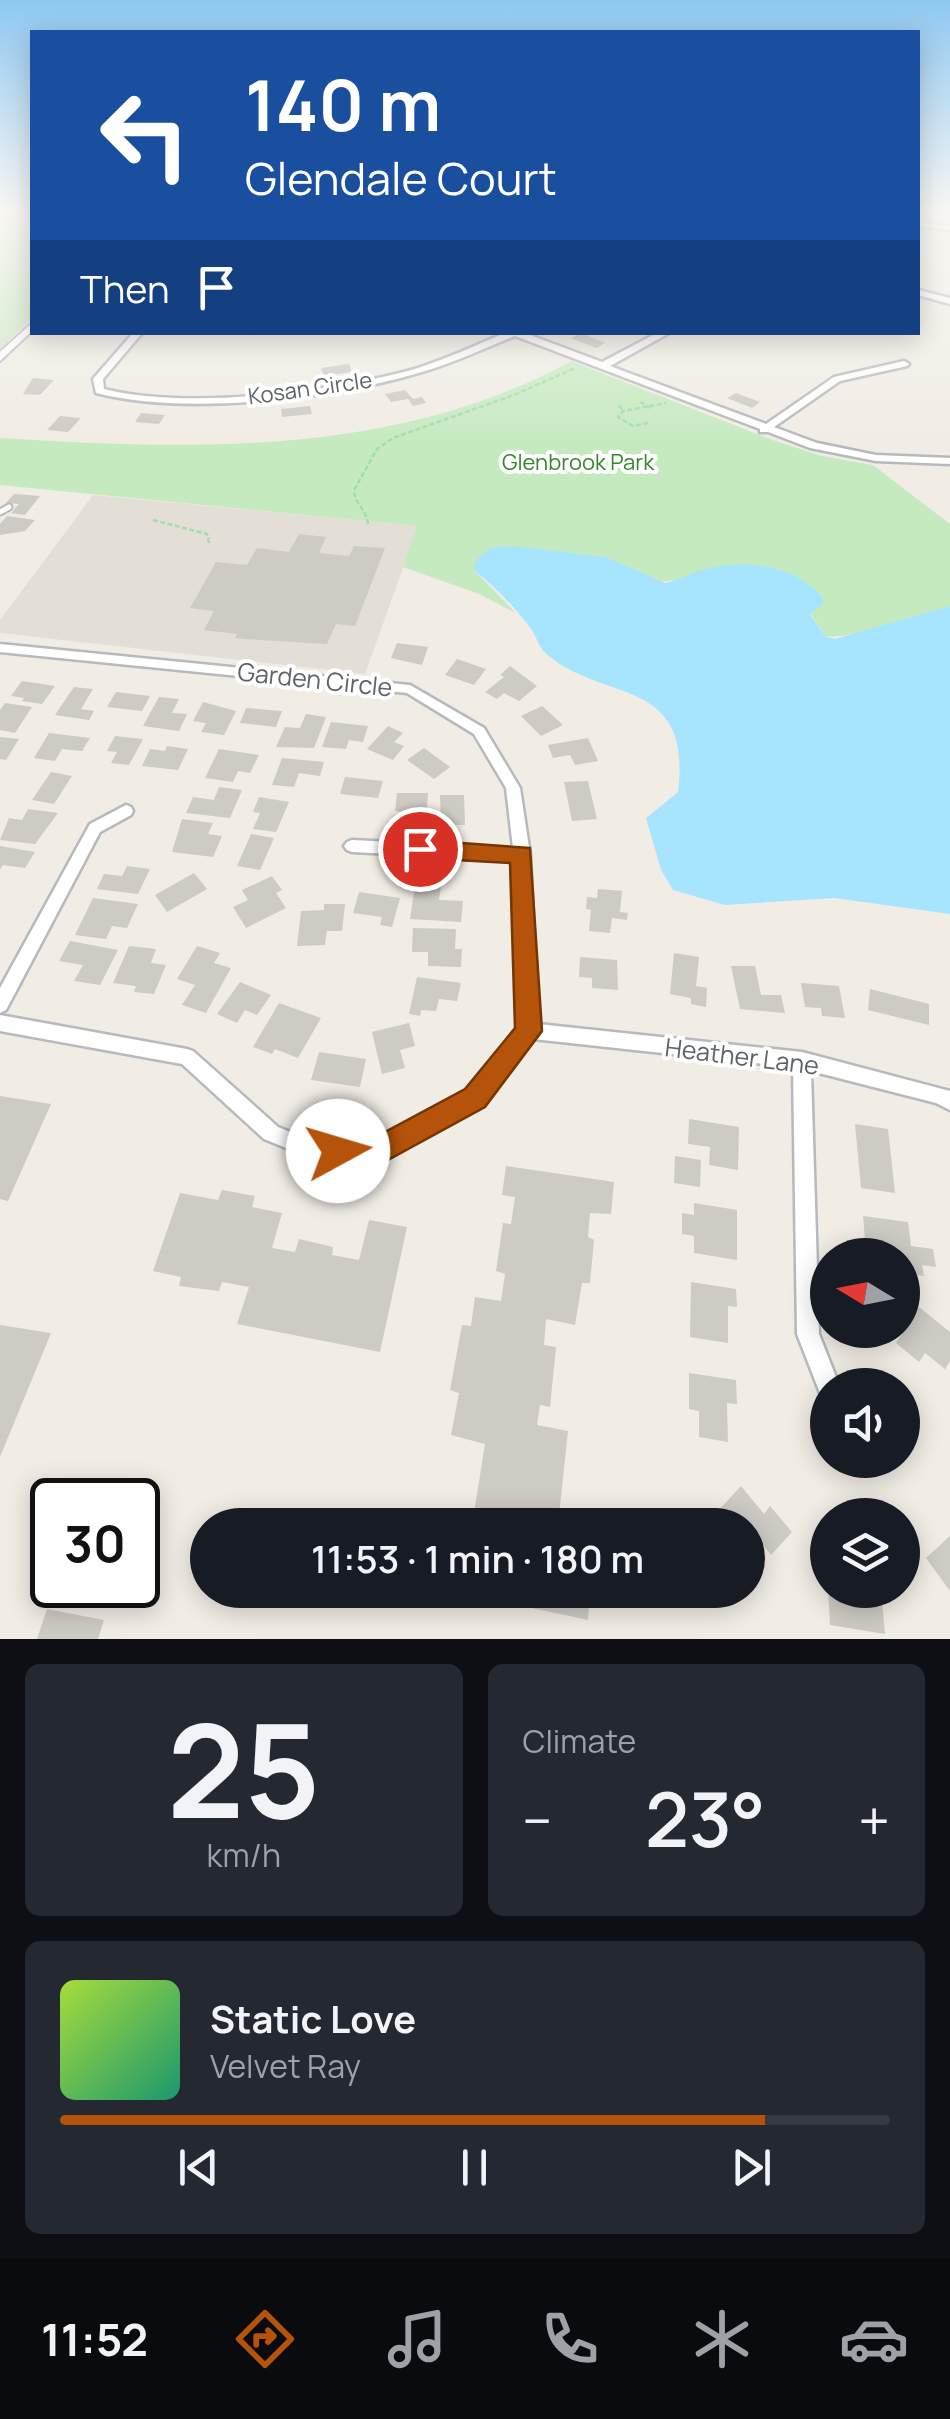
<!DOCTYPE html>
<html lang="en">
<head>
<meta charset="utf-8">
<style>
  :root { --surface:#171b24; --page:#242831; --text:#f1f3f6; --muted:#9ea1a6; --line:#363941; --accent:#b45309 }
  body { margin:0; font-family:Manrope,sans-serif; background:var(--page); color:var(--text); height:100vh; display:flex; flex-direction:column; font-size:38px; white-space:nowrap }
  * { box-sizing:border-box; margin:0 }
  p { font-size:32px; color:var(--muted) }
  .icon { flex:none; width:55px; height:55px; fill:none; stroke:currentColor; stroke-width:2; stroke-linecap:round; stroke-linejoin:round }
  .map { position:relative; height:1639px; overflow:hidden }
  .drawer { display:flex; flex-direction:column; gap:25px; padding:25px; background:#0d0f14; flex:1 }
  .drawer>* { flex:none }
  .hud { position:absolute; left:30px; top:30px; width:890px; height:305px; border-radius:0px; box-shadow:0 5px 25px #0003; background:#1a4fa0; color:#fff; overflow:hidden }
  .needle { width:65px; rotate:280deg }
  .buttons { position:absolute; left:810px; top:1238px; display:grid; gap:20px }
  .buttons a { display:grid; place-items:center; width:110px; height:110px; border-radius:50%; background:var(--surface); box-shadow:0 5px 25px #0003; font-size:50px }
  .speed { position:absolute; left:30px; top:1478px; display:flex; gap:20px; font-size:50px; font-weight:700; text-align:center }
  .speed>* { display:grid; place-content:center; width:130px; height:130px; border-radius:50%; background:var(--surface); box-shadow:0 5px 25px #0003; line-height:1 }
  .speed .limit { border:5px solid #111; border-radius:15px; background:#fff; color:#111 }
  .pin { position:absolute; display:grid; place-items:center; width:85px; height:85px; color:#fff; margin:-42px; border:5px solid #fff; border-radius:50%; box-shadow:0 2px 10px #0007 }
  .me { position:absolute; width:110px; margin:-55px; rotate:84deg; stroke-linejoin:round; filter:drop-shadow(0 0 8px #0008) }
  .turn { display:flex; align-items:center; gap:35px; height:210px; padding:0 50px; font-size:45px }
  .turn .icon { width:130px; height:130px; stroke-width:2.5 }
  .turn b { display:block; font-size:70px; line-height:85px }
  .then { display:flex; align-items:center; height:95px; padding:0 50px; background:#0003; gap:20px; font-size:38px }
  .big { font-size:75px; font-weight:600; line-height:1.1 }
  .drawer .card { flex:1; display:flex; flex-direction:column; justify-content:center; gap:15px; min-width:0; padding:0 35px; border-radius:15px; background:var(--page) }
  .drawer .dial { align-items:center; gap:0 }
  .dial b { font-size:130px; line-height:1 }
  .song { display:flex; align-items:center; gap:30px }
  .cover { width:120px; height:120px; border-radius:15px; background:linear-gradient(135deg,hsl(80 70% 55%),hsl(160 70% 35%)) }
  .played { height:10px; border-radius:5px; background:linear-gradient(90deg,var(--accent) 85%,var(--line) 85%) }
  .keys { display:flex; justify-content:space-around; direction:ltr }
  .heat { display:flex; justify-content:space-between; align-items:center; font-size:55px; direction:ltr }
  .drawer .tiles { flex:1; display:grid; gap:25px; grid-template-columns:1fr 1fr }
  .card:last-child { grid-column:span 2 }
  .trip { position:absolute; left:190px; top:1508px; width:575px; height:100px; border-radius:50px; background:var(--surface); box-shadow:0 5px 25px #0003; font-weight:600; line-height:100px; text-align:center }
  .menu { display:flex; height:160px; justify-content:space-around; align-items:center; background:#090b0e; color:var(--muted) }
  .menu .icon { width:70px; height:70px }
  .menu .on { color:var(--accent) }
  .menu b { font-size:45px; color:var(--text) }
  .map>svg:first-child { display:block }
</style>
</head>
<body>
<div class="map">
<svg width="950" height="1639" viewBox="0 0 950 1639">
  <rect width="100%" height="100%" fill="#f1ede5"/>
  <!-- education -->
  <path fill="#e3ded6" d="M93,495L418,526L365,674L0,633V620Z"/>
  <!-- green -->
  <g fill="#c6eac0">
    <path d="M0,213H32V318L0,349Z"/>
    <path d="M571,361L770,439L822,456L873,465L950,524V606C917,615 854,640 825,636L810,613L823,603L677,580L657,582L606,557L475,571L516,613L479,594L403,567L417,526L0,485V438C194,450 396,457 571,361Z"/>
  </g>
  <!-- water -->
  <path fill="#a7e5ff" d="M520,547L606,557L665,583C676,581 685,576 696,572C738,558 794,562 823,598V604L810,614L825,636L835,639L950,606V914L834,898L725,905L673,890L661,870L646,818L678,792C692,677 608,703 550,657C538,649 537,636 529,626C514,606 495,587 475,571L474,565C485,545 500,546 520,547Z"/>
  <!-- building -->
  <g fill="#cecac4">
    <path d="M580,333L605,343L596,348L571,338Z"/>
    <path d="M349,364L352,372L324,376L321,368Z"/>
    <path d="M33,378L54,380L40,395L23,394Z"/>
    <path d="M405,390L413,399L422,397L426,403L413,406L408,399L391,402L385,394Z"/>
    <path d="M736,393L760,402L752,408L727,398Z"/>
    <path d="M310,406L312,414L282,417L281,409Z"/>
    <path d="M141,413L165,415L159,424L135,422Z"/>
    <path d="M60,416L81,418L68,432L47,430Z"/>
    <path d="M14,494L40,496L25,515L11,513L19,504L6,503Z"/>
    <path d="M7,516L35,520L25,531L0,535V524Z"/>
    <path d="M299,534L326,537L319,553L349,556L354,546L385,548L355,626L336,624L327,644L244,639L235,638L237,634L204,630L214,611L190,608L216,562L247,565L257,548L289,552Z"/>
    <path d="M397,643L428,647L422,665L391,658Z"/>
    <path d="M457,659L486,669L474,685L445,675Z"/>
    <path d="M510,666L537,686L519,701L504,693L497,699L485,692L504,677L500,675Z"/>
    <path d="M22,681L55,686L42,704L22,701L24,698L11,696Z"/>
    <path d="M74,687L93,689L81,709L94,711L89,720L55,715Z"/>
    <path d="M116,692L150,696L142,711L107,707Z"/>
    <path d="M159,697L179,699L172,713L187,714L179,731L143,726Z"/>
    <path d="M203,702L236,711L224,735L201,732L206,723L193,721Z"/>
    <path d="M5,703L32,707L15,733L0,730V710Z"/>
    <path d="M542,706L563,725L541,736L521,716Z"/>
    <path d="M246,708L282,711L276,727L240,723Z"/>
    <path d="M306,714L326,717L314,748L276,747L285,727L300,728Z"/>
    <path d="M331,722L368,726L363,742L349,740L346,749L322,747Z"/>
    <path d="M388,726L403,733L394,742L404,746L393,760L367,749Z"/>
    <path d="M49,733L90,738L82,751L62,749L55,761L34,758Z"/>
    <path d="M115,736L143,739L129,765L111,763L117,752L107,751Z"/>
    <path d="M0,737L19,739L6,760L0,759Z"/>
    <path d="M588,738L598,761L575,765L570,755L553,758L548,745Z"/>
    <path d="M167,746L188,749L178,770L142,766L150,749L165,751Z"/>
    <path d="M424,748L450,767L434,779L407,760Z"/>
    <path d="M219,749L259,755L250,773L238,771L233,782L205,778Z"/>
    <path d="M282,758L324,762L320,776L299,773L294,787L272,785Z"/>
    <path d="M51,772L72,776L54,804L32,800Z"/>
    <path d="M345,777L383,781L378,798L340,794Z"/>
    <path d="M588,781L597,819L572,821L564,782Z"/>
    <path d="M219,787L242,790L230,818L186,813L193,797L214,800Z"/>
    <path d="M397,793H428L426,823H407V812L395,811Z"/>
    <path d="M440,795H464L465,825H441Z"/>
    <path d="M259,797L289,802L276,832L253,829L260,813L253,812Z"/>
    <path d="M28,809L58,813L35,844L0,840L9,818L22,820Z"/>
    <path d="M182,819L213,823L208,834L222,836L213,857L172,852Z"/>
    <path d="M251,834L274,838L260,870L237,866Z"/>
    <path d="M0,846L35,852L25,868L3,865L0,870Z"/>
    <path d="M127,866L150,869L138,894L97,889L104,874L122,876Z"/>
    <path d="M194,873L207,889L167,912L155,895Z"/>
    <path d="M272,876L282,890L276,893L286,908L246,928L233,907L248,900L242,890Z"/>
    <path d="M415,885L441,886L439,900L463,901L461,922L410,919Z"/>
    <path d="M598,889L622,891L620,912L628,913L627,920L612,918L610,933L589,931L591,910L586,909L587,897L597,898Z"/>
    <path d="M359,892L400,898L392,927L380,925L382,917L353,913Z"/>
    <path d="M93,898L138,904L127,928L112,926L106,939L75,935Z"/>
    <path d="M324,904H345L342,931H327L325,945L297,946L301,911L324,910Z"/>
    <path d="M413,928L456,929L455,949H462L461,967L428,966V952H412Z"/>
    <path d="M70,941L118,950L100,985L74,981L83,965L59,961Z"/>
    <path d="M129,946L156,949L151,963L166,965L154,994L134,992L136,986L113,983Z"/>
    <path d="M197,946L220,953L214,963L231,968L206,1013L182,1005L195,985L177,979Z"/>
    <path d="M674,953L699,957L696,986L707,988L706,1007L691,1004V998L670,994Z"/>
    <path d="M580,957L617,960L618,990L592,988V978L579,977Z"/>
    <path d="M731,966H755L761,995H781L785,1013L740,1009Z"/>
    <path d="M417,977L461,983L457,1001L439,999L436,1011L421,1010L420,1016L409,1014Z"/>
    <path d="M240,982L271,995L257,1015L245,1010L237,1023L217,1014Z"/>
    <path d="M801,983L839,986L845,1018L822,1016L821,1008L805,1007Z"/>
    <path d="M870,989L929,1004V1025L868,1010Z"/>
    <path d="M279,1003L321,1018L298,1058L275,1049L272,1054L253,1047Z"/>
    <path d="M409,1023L415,1046L400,1050L405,1068L382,1074L372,1032Z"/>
    <path d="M319,1052L366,1059L360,1087L311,1080Z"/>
    <path d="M0,1096L51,1104L8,1201L0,1199Z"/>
    <path d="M689,1119L739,1127L738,1170L709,1165L710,1147L688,1144Z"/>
    <path d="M855,1124L888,1129L895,1193L861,1188Z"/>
    <path d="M675,1156L701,1160L700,1187L674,1183Z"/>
    <path d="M506,1166L614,1182L611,1214L590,1213L588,1237L594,1240L590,1283H582L575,1325L546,1319L544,1345L556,1347L550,1407L540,1405L537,1425L568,1431L558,1525H472L485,1444L451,1435L459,1393L450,1390L462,1325L471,1326L475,1297L501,1301L505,1274L496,1271L503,1223L511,1224L515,1197L502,1195Z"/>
    <path d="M222,1190L255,1196L252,1207L282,1213L272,1248L295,1252L299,1239L333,1247L332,1255L359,1260L369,1220L407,1227L380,1352L237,1324L249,1287L222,1282L219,1291L179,1286L181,1277L153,1271L180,1193L218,1200Z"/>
    <path d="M694,1203L737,1210V1260L694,1253V1236L682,1234V1213L694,1215Z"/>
    <path d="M863,1216L908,1222L911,1246L933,1249L936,1267L922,1265L924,1276L902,1273V1255H875L873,1241L865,1240Z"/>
    <path d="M691,1282L736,1289L737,1307L728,1306V1343L690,1337Z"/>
    <path d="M919,1307L950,1332V1361L945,1369L925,1353L919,1362L896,1343Z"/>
    <path d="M0,1325L51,1333L0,1457Z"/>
    <path d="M689,1373L736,1380L737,1404L727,1403L728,1442L699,1437V1411L689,1409Z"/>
    <path d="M741,1486L764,1514L770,1506L792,1532L771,1555L753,1532L748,1538V1525H705Z"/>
    <path d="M950,1536V1591L926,1558Z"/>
    <path d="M458,1590H590L588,1620L457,1592Z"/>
    <path d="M828,1590H881L885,1634L830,1625Z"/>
    <path d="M47,1609L104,1620L98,1639H37Z"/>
  </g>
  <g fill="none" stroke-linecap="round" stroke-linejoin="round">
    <defs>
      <path id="service" d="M0,512L9,507"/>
      <g id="minor">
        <path d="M918,222L950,226V230L918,226Z"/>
        <path d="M918,290L950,298V304L918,295Z"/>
        <path d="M134,332H143L103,379L104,389C186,410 332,392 415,369C446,359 477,345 507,332H522L602,362L659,332H671L610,366L766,424L834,377L904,361L909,364L907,366L840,381L774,427L817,443L876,455L950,458V464L876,461L810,448L768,432H760V429L515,336C484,348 454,363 422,372C332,399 187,416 96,393L93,379Z"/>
        <path d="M0,644L410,685L484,728L520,788L530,854L538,1024L802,1052L950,1091V1110L936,1103L811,1071L819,1334L839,1385H828V1396L820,1393L797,1334L793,1067L533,1039L482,1104L386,1156L338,1160L303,1155L264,1139L182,1064L0,1031V1015L187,1049L193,1051L278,1127L303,1137L338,1142L384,1138L468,1092L520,1029L514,860L352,852L347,850L344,846L347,842L352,840L513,848L506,788L474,734L407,693L0,652Z"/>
        <path d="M126,805L131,807L133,811L131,815L100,832L6,1010L0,1013V988L90,824Z"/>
      </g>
      <path id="tertiary" d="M32,323V331L0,361V352Z"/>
    </defs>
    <!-- service casing -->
    <use href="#service" stroke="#b6b9bd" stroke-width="9"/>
    <!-- minor casing -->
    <use href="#minor" stroke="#b6b9bd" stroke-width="5"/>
    <!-- tertiary casing -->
    <use href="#tertiary" stroke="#b6b9bd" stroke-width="4"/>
    <!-- path -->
    <g stroke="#a1dea8" stroke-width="2.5" stroke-dasharray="5 2.5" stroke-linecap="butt">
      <path d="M640,402L651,408"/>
      <path d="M619,405L623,411"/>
      <path d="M648,423L633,426L618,417L623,411L666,403"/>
      <path d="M153,520L207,534L209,543"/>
      <path d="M368,524C367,510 354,503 354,490L377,449L393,438L514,395L575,368"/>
    </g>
    <!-- service -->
    <use href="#service" stroke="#fff" stroke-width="5"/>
    <!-- minor -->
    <use href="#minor" fill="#fff" fill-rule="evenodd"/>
    <!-- tertiary -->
    <use href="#tertiary" fill="#fff" fill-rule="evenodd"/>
  </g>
  <!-- sky -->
  <linearGradient id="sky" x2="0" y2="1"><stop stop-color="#8ec8f1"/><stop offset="0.48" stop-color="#f9f7f3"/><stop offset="1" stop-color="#f9f7f3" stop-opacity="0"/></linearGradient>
  <rect width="950" height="443" fill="url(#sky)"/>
  <!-- route -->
  <path fill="#b45309" stroke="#753606" stroke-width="2.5" d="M420,840L530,848L542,1031L485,1107L386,1161L338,1165L328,1161L324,1151L328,1141L383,1133L465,1089L515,1028L510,863L420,858L408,849Z"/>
  <g text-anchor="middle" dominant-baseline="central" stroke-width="8" stroke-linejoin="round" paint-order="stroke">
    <!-- far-street labels -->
    <g font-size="22" fill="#5d6367" stroke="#fff">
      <text transform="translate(310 388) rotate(-8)">Kosan Circle</text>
    </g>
    <!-- far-park labels -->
    <g font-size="22" fill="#35862d" stroke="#fff">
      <text x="578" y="462">Glenbrook Park</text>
    </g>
    <!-- street labels -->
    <g font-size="25" fill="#5d6367" stroke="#fff">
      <text transform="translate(315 679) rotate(6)">Garden Circle</text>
      <text transform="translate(742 1056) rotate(7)">Heather Lane</text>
    </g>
  </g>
</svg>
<div class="buttons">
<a><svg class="needle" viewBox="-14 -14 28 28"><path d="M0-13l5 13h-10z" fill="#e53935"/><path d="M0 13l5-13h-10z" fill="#9ea1a6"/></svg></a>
<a><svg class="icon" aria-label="sound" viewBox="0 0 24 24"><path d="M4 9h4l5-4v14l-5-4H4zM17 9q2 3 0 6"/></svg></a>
<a><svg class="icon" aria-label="layers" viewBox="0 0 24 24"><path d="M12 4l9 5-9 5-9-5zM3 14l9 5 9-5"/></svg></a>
</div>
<div class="speed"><div class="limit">30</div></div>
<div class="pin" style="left:420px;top:849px;background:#d93025"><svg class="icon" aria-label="arrive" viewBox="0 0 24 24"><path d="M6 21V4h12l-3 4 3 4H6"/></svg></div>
<svg class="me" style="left:338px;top:1151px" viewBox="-20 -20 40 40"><circle r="19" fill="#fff"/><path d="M0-13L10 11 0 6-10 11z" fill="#b45309"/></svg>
<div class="trip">11:53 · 1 min · 180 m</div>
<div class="hud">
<div class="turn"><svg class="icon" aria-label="left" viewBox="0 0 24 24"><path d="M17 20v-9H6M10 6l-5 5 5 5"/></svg><div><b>140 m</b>Glendale Court</div></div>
<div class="then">Then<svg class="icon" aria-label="arrive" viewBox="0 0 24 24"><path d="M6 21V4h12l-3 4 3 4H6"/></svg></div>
</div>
</div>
<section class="drawer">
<div class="tiles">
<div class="card dial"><b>25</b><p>km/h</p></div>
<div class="card"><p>Climate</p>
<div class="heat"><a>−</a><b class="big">23°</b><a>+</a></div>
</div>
<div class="card">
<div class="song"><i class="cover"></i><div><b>Static Love</b><p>Velvet Ray</p></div></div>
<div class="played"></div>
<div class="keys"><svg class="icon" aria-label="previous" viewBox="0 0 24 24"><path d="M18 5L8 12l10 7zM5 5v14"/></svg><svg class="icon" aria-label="pause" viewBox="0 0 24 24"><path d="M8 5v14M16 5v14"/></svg><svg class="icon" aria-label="next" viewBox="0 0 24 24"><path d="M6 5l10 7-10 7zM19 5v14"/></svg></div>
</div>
</div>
</section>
<nav class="menu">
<b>11:52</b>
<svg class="icon on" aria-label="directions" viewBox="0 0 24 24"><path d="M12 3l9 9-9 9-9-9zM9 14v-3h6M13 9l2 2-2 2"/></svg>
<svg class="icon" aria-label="music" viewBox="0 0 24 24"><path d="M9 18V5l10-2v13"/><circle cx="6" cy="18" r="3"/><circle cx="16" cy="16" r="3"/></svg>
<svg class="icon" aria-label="phone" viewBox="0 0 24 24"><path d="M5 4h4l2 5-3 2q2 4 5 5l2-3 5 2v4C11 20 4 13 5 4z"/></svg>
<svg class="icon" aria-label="climate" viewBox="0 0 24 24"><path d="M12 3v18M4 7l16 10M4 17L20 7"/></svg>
<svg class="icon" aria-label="car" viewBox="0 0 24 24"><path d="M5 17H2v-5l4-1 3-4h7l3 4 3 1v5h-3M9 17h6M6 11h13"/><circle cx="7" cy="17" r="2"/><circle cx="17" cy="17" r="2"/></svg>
</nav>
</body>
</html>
